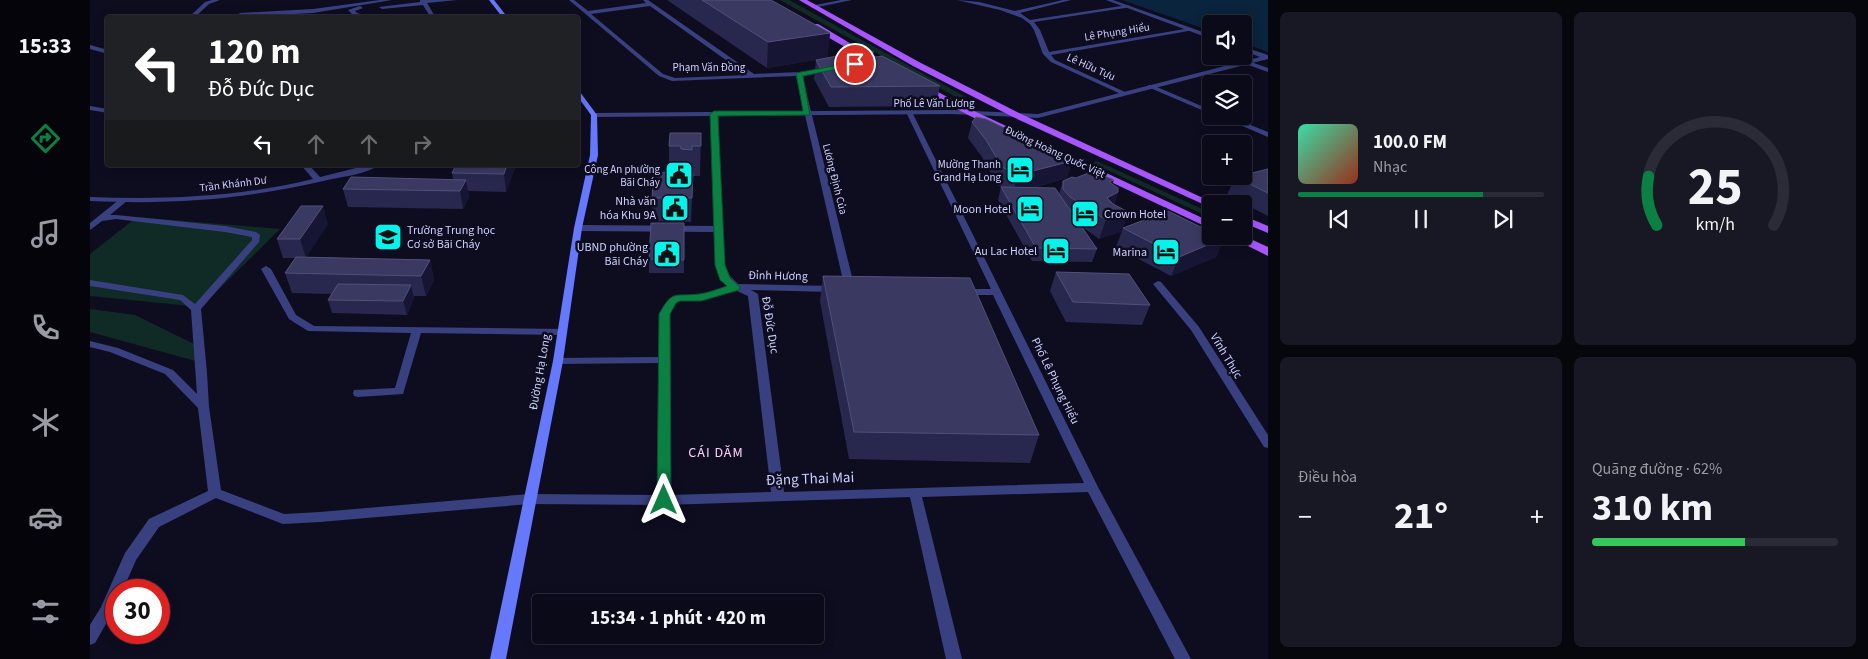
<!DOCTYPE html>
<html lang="vi">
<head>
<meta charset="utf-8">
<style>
  :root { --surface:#0a0a18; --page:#181825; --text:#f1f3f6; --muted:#999aa2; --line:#2a2b37; --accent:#0b8043 }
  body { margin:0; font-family:"Source Sans 3",sans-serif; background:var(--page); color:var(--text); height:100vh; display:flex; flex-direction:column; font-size:19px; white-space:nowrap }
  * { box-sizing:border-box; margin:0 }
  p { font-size:16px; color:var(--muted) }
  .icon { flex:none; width:28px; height:28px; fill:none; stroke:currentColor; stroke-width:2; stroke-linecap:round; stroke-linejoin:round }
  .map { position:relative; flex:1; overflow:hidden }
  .sheet { display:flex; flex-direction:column; gap:12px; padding:12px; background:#06060d; width:600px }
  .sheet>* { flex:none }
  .guide { position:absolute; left:15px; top:15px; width:475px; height:152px; border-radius:5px; box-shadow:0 2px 12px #0003,0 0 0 1px var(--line); background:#202124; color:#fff; overflow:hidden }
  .fabs { position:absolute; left:1112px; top:15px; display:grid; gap:10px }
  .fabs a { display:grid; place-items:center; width:50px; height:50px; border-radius:5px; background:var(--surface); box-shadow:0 2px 12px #0003,0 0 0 1px var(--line); font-size:25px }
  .speed { position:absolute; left:15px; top:579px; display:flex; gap:10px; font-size:25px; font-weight:700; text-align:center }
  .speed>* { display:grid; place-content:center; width:65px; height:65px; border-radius:50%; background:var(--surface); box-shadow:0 2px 12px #0003,0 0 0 1px var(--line); line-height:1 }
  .speed .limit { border:8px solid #d22; background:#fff; color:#111 }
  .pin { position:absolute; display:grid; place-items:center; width:42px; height:42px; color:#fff; margin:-21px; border:2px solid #fff; border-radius:50%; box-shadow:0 1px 5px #0007 }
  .me { position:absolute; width:55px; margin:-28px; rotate:0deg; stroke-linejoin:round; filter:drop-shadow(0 0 4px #0008) }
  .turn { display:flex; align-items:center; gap:18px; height:105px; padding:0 20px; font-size:22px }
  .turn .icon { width:65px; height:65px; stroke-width:2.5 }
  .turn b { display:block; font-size:35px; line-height:42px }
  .lanes { display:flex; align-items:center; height:48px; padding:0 20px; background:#0003; justify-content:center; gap:25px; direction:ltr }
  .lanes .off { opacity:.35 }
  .big { font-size:38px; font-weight:700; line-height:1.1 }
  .sheet .widget { flex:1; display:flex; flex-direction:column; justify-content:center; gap:8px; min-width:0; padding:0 18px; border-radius:8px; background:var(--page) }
  .sheet .dial { align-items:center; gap:0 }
  .dial svg { height:130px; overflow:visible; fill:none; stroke:var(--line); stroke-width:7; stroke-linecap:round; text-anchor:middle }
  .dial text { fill:var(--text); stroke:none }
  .song { display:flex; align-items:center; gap:15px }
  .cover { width:60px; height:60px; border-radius:8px; background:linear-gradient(135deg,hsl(160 70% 55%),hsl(10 70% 35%)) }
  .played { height:5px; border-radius:2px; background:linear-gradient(90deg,var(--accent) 75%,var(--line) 75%) }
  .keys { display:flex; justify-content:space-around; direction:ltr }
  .heat { display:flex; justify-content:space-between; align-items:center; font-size:28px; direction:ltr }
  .charge { height:8px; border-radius:4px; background:linear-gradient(90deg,#34c759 62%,var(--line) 0) }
  .sheet .tiles { flex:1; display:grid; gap:12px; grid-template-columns:repeat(2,1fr) }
  .trip { position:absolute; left:442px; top:594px; width:292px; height:50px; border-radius:5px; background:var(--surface); box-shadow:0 2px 12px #0003,0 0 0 1px var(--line); font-weight:700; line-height:50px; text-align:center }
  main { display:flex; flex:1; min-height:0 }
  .tabs { display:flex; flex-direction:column; width:90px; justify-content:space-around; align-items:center; background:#04040a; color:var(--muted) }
  .tabs .icon { width:35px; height:35px }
  .tabs .selected { color:var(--accent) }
  .tabs b { font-size:22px; color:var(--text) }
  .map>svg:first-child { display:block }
</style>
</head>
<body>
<main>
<nav class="tabs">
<b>15:33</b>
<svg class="icon selected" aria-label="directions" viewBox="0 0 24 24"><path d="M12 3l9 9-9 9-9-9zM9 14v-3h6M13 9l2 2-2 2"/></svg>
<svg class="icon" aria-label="music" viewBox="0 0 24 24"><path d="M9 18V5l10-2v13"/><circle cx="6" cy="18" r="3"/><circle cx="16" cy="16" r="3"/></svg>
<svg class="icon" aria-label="phone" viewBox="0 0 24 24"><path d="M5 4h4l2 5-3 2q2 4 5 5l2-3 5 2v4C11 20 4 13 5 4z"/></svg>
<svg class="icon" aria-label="climate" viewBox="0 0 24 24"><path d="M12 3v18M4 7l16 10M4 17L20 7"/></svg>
<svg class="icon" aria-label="car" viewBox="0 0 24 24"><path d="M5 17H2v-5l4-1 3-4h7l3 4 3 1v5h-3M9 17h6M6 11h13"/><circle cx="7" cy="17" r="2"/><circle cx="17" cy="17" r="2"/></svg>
<svg class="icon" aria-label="filters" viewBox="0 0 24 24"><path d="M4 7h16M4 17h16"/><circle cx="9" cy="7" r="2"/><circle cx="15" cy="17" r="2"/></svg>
</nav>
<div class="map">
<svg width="1178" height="659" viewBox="0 0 1178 659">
  <rect width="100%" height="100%" fill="#0e0d20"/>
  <!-- green -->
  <g fill="#102a26">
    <path d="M690,0H699L876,97H866Z"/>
    <path d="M1007,161L1121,213V218L1004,164V162Z"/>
    <path d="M47,217L190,229L111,307L0,296V254Z"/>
    <path d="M0,309L45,315L110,347L113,363L0,332Z"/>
  </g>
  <!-- water -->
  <path fill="#0a243d" d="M1032,0H1178V52L1154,43V24H1121V31Z"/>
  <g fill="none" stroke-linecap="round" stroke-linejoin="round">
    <!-- service -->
    <path fill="#39407f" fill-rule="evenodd" d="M30,199H33L37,201L20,215H26L135,226L166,232L170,235L169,242L111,309L117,373L119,407L131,490L194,514L230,512L235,513L236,517L235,521L230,522L193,524L126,498L69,527L46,560L33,590H26V605L24,610L5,643L0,645V625L11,607L35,553L59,519L118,491L108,408L75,374L20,352L0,347V341L28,348L83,370L107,394L101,310L90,300L0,286V280L93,295L105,304L162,240V237L135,232L26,219L12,221L0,230V223Z"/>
    <!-- minor -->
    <g fill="#39407f" fill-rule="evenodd">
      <path d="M122,0H130L119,4L104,18H98L115,2Z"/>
      <path d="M290,0H302L223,13L150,17L147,15L150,13L223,9Z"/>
      <path d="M330,0H367L337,3L346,18H341L333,5L292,9L289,7L330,2Z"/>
      <path d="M479,0H484L498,11L556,3L553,0H558L664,74L709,72L738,68V70L712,75L765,289L763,291H757L755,289L706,76L582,81L569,76ZM560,6L657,75L585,78L573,74L501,14Z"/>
      <path d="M751,0H762L723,8L720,6Z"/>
      <path d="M867,0L889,2L925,11L973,0H981L930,13L940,20L1038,5L1041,7L944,22L950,30L959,52L1101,28L1104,30L961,55L965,60L1035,92L1036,93L1033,95L961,62L953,54L944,30L940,24L932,18L910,10Z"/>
      <path d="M270,6L273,8L265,11L267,13L284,18L263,15L258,10Z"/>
      <path d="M0,45L18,50V54L0,49Z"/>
      <path d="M1155,60L1178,68V72L1153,63L1152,62Z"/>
      <path d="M1058,85H1062L1121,110V114L1058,87Z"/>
      <path d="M0,106L18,109V113L0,110Z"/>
      <path d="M817,111L822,112L1008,487L1101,659H1085L998,492L832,497L872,659H856L820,497L574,505L439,504L230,522L225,521L224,517L225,513L230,512L439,494L568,495L569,363L468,364L463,361L468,358L569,357L570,314L579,299L587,295H610L638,286C623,271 625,251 624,232L488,231L484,228L488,225L624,226L621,114L624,112L627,114L635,265L640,276L648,284L743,286L748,289L743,292L661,290L668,294L694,492L994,483L903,295H873L868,292L873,289H901L816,112ZM645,290L658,296L681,492L580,495V314L586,303L589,301H611Z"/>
      <path d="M1129,116H1138L1178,132V137Z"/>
      <path d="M211,165H219L230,177L278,165H289C277,174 256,176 242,179C158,199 87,205 0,201V197C75,200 150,197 223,179Z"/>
      <path d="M176,266L181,269L206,315L224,326L472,329L477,332L472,335L331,333L313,394L268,397L264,396L263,393L264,390L305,388L321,333L218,331L199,319L171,269Z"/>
      <path d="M1068,281L1071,282L1109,327L1178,435V448L1174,447L1101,330L1063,284Z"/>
    </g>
    <!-- tertiary -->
    <g fill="#39407f" fill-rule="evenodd">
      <path d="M1016,0H1023L1121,35V39Z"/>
      <path d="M1154,47L1178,55V59L948,118L862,114L504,117L501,115L504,113L862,110L948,114L1170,57L1154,51Z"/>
    </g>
    <!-- secondary -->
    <g fill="#6678fc" fill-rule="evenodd">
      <path d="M399,0H404L418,18H413Z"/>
      <path d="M488,91L490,92L507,115L508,155L492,228L473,361L416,659H400L463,361L484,228L500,155L501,115L488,97Z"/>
    </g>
    <!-- primary -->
    <g fill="#a656fc" fill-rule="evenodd">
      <path d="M709,0H717L829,62L929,113L1126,204H1121V207L1117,206L923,117L823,66Z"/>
      <path d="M722,24H728L788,60L781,62L722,28Z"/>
      <path d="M831,83L884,111L1121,222V229L878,115L828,88V84Z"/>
      <path d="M1154,216L1178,226V233L1154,223Z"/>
      <path d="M1138,236H1154L1178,247V256Z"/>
    </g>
  </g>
  <!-- wall -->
  <g fill="#28274e">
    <path d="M577,0H681L740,33L737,58L677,68Z"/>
    <path d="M783,56L850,86L846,106L739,107L724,79L726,60Z"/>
    <path d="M882,122L977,178L943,188L969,194L973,181L986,178L1023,184L1028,192L1024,205L1038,212L1032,231L1009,239L991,226L1007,249L1002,262L942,261L908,200L911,187H912L907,185L892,157L878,138Z"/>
    <path d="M611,133L610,176H603L601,222L562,221V198L579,172V146Z"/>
    <path d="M366,165H426L416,192L378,191L379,197L373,209L258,207L253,189L363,179L362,173Z"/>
    <path d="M1178,169V216L1137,195L1145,177Z"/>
    <path d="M594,223V273H559V259Z"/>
    <path d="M238,224L216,257L340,260L344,280L336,296H324V298L317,315L242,313L238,300L242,294L202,293L195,273L206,258H193L187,239Z"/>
    <path d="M1033,228L1134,238L1126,257L1081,276L1026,247Z"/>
    <path d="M966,272L1060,305L1052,325L976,322L960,291Z"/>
    <path d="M733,276L949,435L940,463L759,459L730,301Z"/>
  </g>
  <!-- shaded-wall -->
  <g fill="#161534">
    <path d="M740,33L737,58L677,68L678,42Z"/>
    <path d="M982,161L977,178L923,193L927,175Z"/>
    <path d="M417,165H426L416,192L414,174Z"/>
    <path d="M376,180L379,197L373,209L370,191Z"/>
    <path d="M1024,180L1018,197L1028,192L1022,211L1017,198L1019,182Z"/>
    <path d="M233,206L238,224L216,258L210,239Z"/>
    <path d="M1038,212L1032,231L1009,239L1016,220Z"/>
    <path d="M1134,238L1126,257L1081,276L1089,257Z"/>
    <path d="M340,260L344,280L336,296L331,276Z"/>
    <path d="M321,285L324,298L317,315L313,301Z"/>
  </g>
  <!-- building -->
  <g fill="#3a3961" stroke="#51507a">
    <path d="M612,0H681L740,33L678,42Z"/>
    <path d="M780,50L784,52L778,53L786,57L792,56L850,86L741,87L726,60Z"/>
    <path d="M886,117L896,119L982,161L927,175L912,167L896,140L882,122Z"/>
    <path d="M580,133H611V146H602V150L591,149V146H579Z"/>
    <path d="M366,165H417L414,174L362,173Z"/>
    <path d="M1178,169V193L1145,177L1154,176V175Z"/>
    <path d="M1003,171L1024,180L1019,182L1028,188V192L1017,198L1023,204L1038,212L1016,220L980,197L973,189V181L982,177L986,178Z"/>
    <path d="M564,172L603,173L602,198H562Z"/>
    <path d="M261,177L376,180L370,191L253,189Z"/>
    <path d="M911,187L965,188L1007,249L946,248Z"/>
    <path d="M211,206H233L210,239H187Z"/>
    <path d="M1078,211L1121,232V236H1131L1134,238L1089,257L1033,228Z"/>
    <path d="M561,223H594V260L559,259Z"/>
    <path d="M206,257L340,260L331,276L195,273Z"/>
    <path d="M966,272L1039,274L1060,305L983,302Z"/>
    <path d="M733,276L880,278L949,435L764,432Z"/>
    <path d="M248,284L321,285L313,301L238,300Z"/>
  </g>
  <!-- route -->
  <path fill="#0b8043" stroke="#07532c" d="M765,62H767V65L713,76L720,115L628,116L635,265L640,278L650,287L649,290L611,301H590L586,303L580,314L581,500L579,503L574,505L569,503L567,500L569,314C583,289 584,297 609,294C618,293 628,289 637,286L630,280L625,265L620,114L624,111H713L706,73Z"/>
  <!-- icons -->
  <defs>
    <symbol id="hotel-square" viewBox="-11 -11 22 22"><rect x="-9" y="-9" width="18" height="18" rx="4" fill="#04f4e9" stroke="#0e0d20"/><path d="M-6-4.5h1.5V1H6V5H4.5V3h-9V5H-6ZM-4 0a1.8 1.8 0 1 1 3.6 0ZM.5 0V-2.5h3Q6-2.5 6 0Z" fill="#111"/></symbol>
    <symbol id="civic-square" viewBox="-11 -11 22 22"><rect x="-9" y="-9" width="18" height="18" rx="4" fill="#04f4e9" stroke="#0e0d20"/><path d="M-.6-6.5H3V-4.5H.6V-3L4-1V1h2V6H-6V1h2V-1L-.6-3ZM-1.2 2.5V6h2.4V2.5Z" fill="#111"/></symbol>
    <symbol id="school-square" viewBox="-11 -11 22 22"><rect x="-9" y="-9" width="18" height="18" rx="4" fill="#04f4e9" stroke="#0e0d20"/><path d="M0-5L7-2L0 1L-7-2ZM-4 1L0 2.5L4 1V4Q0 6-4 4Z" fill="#111"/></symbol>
  </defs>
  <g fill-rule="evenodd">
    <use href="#hotel-square" x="914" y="154" width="32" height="32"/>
    <use href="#civic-square" x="573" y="159" width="32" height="32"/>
    <use href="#civic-square" x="569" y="192" width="32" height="32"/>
    <use href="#hotel-square" x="924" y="193" width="32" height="32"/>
    <use href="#hotel-square" x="979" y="198" width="32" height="32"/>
    <use href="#school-square" x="282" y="221" width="32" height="32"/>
    <use href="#hotel-square" x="950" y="235" width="32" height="32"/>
    <use href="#hotel-square" x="1060" y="236" width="32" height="32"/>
    <use href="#civic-square" x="561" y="238" width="32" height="32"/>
  </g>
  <g text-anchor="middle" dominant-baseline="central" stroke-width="5" stroke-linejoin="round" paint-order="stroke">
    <!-- far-street labels -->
    <g font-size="11" fill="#cdcffe" stroke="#0e0d20">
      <text transform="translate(1027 32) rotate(-9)">Lê Phụng Hiểu</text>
      <text x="619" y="67">Phạm Văn Đồng</text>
      <text transform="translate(1001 67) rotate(24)">Lê Hữu Tựu</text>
      <text x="844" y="103">Phố Lê Văn Lương</text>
      <text transform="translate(965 152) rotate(25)">Đường Hoàng Quốc Việt</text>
      <text transform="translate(745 179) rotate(76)">Lương Định Của</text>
      <text transform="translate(143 184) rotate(-7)">Trần Khánh Dư</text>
    </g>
    <!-- far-poi labels -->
    <g font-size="11" fill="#cdcffe" stroke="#0e0d20" text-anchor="end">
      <text x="911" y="164">Mường Thanh<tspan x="911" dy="13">Grand Hạ Long</tspan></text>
      <text x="570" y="169">Công An phường<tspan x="570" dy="13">Bãi Cháy</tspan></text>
    </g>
    <!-- poi labels -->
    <g font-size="12" fill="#cdcffe" stroke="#0e0d20" text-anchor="end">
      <text x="566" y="201">Nhà văn<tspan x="566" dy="14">hóa Khu 9A</tspan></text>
      <text x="921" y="209">Moon Hotel</text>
      <text x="1014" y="214" text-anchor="start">Crown Hotel</text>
      <text x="317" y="230" text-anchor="start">Trường Trung học<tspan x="317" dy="14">Cơ sở Bãi Cháy</tspan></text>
      <text x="558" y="247">UBND phường<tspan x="558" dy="14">Bãi Cháy</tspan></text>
      <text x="947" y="251">Au Lac Hotel</text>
      <text x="1057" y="252">Marina</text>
    </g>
    <!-- street labels -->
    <g font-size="12" fill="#cdcffe" stroke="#0e0d20">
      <text transform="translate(688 276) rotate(1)">Đỉnh Hương</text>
      <text transform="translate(680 325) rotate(81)">Đỗ Đức Dục</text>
      <text transform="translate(1136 356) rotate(59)">Vĩnh Thực</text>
      <text transform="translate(450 372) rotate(-80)">Đường Hạ Long</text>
      <text transform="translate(965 381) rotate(64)">Phố Lê Phụng Hiểu</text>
    </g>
    <!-- neighbourhood labels -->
    <g font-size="14" letter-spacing="1" fill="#fecff4" stroke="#0e0d20">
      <text x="626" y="453">CÁI DĂM</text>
    </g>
    <!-- near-street labels -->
    <g font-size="15" fill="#cdcffe" stroke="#0e0d20">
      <text transform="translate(720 479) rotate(-2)">Đặng Thai Mai</text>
    </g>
  </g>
</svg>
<div class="fabs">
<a><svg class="icon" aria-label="sound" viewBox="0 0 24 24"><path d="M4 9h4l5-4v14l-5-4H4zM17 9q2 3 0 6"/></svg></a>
<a><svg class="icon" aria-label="layers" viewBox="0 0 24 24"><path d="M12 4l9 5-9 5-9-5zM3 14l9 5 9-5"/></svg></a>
<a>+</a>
<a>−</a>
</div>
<div class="speed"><div class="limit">30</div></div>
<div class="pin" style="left:765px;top:64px;background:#d93025"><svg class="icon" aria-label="arrive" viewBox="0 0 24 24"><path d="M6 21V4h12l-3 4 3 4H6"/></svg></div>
<svg class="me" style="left:574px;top:500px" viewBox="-20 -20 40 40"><path d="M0-17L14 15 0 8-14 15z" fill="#0b8043" stroke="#fff" stroke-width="4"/></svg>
<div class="trip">15:34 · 1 phút · 420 m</div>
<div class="guide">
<div class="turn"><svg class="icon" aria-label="left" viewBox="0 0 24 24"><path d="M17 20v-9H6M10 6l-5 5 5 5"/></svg><div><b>120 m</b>Đỗ Đức Dục</div></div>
<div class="lanes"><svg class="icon" aria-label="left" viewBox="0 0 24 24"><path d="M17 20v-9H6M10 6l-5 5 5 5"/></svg><svg class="icon off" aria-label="ahead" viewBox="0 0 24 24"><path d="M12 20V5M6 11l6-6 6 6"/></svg><svg class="icon off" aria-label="ahead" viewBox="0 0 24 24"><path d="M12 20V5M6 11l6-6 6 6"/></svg><svg class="icon off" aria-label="right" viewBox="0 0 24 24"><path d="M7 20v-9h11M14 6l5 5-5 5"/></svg></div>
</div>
</div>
<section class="sheet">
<div class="tiles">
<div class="widget">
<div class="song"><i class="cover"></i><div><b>100.0 FM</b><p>Nhạc</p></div></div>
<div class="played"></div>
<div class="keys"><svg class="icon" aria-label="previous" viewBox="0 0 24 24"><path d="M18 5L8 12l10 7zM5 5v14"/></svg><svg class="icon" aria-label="pause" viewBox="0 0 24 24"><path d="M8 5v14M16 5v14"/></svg><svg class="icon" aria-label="next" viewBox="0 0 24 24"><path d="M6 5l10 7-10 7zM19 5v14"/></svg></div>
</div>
<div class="widget dial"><svg viewBox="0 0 100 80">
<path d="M14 69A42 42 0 1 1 86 69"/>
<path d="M14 69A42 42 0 0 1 9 39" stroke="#0b8043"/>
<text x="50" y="56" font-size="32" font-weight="700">25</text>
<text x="50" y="72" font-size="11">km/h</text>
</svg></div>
<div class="widget"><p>Điều hòa</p>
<div class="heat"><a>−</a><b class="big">21°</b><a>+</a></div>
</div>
<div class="widget"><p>Quãng đường · 62%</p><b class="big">310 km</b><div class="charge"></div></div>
</div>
</section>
</main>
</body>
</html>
